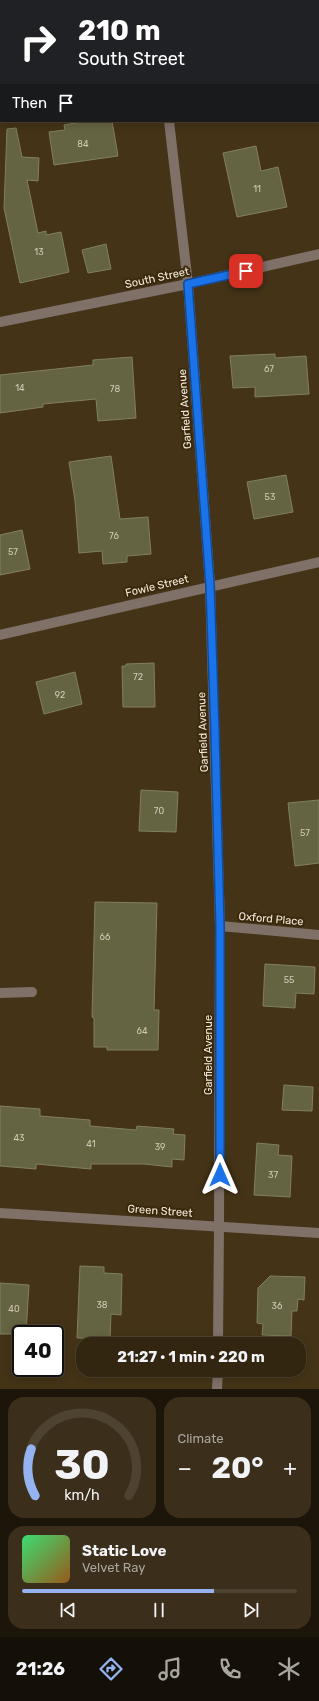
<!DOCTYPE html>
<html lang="en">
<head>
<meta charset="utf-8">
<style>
  :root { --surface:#332611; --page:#3b2e1a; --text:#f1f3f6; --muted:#a9a59f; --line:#4e4331; --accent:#95b2f1 }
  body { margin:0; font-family:Rubik,sans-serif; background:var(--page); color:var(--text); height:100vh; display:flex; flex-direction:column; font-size:15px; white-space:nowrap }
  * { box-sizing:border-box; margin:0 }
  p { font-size:13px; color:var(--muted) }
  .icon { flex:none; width:22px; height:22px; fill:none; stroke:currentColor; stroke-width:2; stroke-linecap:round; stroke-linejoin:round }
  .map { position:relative; height:1389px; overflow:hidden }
  .details { display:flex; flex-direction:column; gap:8px; padding:8px; background:#1c1509; flex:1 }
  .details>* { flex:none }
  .hud { position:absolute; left:0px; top:0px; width:319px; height:122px; box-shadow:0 2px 10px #0003,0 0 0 1px var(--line); background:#202124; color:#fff; overflow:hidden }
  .speed { position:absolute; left:12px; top:1325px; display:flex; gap:8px; font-size:20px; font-weight:700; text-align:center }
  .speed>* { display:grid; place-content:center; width:52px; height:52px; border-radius:50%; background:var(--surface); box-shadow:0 2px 10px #0003,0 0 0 1px var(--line); line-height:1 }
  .speed .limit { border:2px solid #111; border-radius:6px; background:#fff; color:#111 }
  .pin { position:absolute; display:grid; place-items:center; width:34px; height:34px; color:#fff; margin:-17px; border-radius:8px; box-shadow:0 2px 6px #0006 }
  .me { position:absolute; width:44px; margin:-22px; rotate:0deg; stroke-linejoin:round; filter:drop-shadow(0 0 3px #0008) }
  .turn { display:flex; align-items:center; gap:14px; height:84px; padding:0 12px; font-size:18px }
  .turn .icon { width:52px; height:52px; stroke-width:2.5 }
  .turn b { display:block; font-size:28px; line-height:34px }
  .then { display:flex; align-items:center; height:38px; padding:0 12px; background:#0003; gap:8px; font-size:15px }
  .big { font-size:30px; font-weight:700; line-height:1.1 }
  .details .card { flex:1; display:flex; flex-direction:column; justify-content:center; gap:6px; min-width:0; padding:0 14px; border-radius:16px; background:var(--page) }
  .details .dial { align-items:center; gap:0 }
  .dial svg { height:104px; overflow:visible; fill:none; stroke:var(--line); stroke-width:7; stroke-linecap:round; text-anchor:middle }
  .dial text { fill:var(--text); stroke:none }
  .song { display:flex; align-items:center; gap:12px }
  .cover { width:48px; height:48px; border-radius:6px; background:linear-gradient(135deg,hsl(140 70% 55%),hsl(30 70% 35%)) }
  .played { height:4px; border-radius:2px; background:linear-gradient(90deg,var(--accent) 70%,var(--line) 70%) }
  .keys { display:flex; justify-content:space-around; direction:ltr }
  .heat { display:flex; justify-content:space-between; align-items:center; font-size:22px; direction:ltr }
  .details .tiles { flex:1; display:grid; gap:8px; grid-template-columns:1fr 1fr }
  .card:last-child { grid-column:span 2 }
  .trip { position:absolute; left:76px; top:1337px; width:230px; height:40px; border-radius:16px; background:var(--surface); box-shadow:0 2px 10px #0003,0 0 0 1px var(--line); font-weight:700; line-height:40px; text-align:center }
  .tabs { display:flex; height:64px; justify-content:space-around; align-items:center; background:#140f07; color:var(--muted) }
  .tabs .icon { width:28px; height:28px }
  .tabs .selected { color:var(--accent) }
  .tabs b { font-size:18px; color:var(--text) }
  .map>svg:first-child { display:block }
</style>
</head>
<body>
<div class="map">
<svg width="319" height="1389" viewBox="0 0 319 1389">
  <rect width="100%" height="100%" fill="#443317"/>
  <!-- building -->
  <g fill="#656442" stroke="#81805e">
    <path d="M87,121H112L118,156L54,165L49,132L65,130L64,125Z"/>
    <path d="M16,128L22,157L39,158L38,181L27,180L38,233L46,231V235L61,232L69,272L20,283L4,208L7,129Z"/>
    <path d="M256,146L261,171L278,167L287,207L237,217L223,153Z"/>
    <path d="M106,244L111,269L88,273L82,250Z"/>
    <path d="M275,354V358L306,356L309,394L255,397V387L233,388L230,356Z"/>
    <path d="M132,357L136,418L98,421L96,399L43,404V407L0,413V375L93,365V360Z"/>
    <path d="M111,456L120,519L148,517L151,554L127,556V562L103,564L102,551L79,553L75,501L69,462Z"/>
    <path d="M286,475L293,512L254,519L247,482Z"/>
    <path d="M22,530L30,569L0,575V535Z"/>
    <path d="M154,663L155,707H123L122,666H126V664Z"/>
    <path d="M75,672L82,704L44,714L36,682Z"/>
    <path d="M141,790L178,792L176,832L139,831Z"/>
    <path d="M319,800V863L295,866L288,803Z"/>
    <path d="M95,902L157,903L154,1010H159L158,1050H107V1047H94V1018L92,1017Z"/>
    <path d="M265,964L315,967L314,994L296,993L295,1008L263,1006Z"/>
    <path d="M284,1085L313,1087L312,1111L282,1110Z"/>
    <path d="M0,1106L40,1109V1116L90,1120V1126L136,1130L137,1126L174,1129L173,1134L185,1135L184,1160L172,1159V1167L144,1164H91V1169L36,1164V1169L0,1166Z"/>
    <path d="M257,1143L279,1145L278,1155L292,1156L290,1197L254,1195Z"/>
    <path d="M80,1266L104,1267V1273L122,1274L121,1315L111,1314L110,1339L77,1338Z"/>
    <path d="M270,1276L305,1277L304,1300L298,1299L297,1311H292L291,1336L262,1335L263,1324L257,1323L258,1288Z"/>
    <path d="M0,1283L29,1285L26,1334H0Z"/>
  </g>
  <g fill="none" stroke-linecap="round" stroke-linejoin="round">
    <!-- minor -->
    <g stroke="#7f7068" stroke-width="10">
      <path d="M0,322L188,284L319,254"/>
      <path d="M0,635L319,562"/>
      <path d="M220,926L319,935"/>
      <path d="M0,993L32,992"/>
      <path d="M218,1344L219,1227"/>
      <path d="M217,1389L218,1370"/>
    </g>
    <!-- tertiary -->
    <g stroke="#7f7068" stroke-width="10">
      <path d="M155,0V1"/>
      <path d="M169,121L188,284L210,585L220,926L219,1227"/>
      <path d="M0,1213L319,1233"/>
    </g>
  </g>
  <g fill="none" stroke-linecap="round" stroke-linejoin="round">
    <defs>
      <path id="route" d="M220,1175V926L215,732L210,585L188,284L246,271"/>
    </defs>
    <!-- route casing -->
    <use href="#route" stroke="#114b97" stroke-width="10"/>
    <!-- route -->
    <use href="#route" stroke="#1a73e8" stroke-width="7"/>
  </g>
  <g text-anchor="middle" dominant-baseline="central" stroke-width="4" stroke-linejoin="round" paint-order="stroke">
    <!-- number labels -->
    <g font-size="9" fill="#d2c9b5">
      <text x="83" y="144">84</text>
      <text x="257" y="189">11</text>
      <text x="39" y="252">13</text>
      <text x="269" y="369">67</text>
      <text x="20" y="388">14</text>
      <text x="115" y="389">78</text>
      <text x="270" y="497">53</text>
      <text x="114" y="536">76</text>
      <text x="13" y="552">57</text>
      <text x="138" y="677">72</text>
      <text x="60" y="695">92</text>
      <text x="159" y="811">70</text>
      <text x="305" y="833">57</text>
      <text x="105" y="937">66</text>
      <text x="289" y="980">55</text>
      <text x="142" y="1031">64</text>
      <text x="19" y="1138">43</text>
      <text x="91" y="1144">41</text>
      <text x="160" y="1147">39</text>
      <text x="273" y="1175">37</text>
      <text x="102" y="1305">38</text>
      <text x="277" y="1306">36</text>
      <text x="14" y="1309">40</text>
    </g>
    <!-- street labels -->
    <g font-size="11" fill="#f6ebdb" stroke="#3a290c">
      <text transform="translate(157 278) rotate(-12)">South Street</text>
      <text transform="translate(185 409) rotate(-94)">Garfield Avenue</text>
      <text transform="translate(157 586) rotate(-13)">Fowle Street</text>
      <text transform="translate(203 732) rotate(-92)">Garfield Avenue</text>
      <text transform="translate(271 919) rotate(5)">Oxford Place</text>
      <text transform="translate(208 1055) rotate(-90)">Garfield Avenue</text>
      <text transform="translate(160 1211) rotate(4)">Green Street</text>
    </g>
  </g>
</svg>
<div class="speed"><div class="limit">40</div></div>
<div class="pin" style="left:246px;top:271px;background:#d93025"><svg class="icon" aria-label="arrive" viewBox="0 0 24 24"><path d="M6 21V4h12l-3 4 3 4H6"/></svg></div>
<svg class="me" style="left:220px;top:1175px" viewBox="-20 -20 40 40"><path d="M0-17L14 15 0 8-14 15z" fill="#1a73e8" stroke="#fff" stroke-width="4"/></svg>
<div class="trip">21:27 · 1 min · 220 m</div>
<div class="hud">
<div class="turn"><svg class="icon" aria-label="right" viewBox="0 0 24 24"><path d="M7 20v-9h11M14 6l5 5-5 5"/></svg><div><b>210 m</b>South Street</div></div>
<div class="then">Then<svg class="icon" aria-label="arrive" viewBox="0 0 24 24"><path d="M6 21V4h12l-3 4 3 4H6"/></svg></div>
</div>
</div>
<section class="details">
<div class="tiles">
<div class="card dial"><svg viewBox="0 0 100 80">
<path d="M14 69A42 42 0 1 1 86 69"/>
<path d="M14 69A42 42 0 0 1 11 33" stroke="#95b2f1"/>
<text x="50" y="56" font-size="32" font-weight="700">30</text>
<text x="50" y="72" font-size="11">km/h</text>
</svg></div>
<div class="card"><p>Climate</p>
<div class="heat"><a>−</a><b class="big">20°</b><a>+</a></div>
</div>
<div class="card">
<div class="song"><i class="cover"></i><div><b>Static Love</b><p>Velvet Ray</p></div></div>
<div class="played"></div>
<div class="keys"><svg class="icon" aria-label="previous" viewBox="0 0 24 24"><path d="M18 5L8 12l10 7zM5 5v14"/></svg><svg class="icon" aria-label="pause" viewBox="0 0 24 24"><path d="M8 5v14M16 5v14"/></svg><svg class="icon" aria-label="next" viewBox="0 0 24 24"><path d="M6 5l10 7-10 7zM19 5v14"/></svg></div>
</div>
</div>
</section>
<nav class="tabs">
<b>21:26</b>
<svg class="icon selected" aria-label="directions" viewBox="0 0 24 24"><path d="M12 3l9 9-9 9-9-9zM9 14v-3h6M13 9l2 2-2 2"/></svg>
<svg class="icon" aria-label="music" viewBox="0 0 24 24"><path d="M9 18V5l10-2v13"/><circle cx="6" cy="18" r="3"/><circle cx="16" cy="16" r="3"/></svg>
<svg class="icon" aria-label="phone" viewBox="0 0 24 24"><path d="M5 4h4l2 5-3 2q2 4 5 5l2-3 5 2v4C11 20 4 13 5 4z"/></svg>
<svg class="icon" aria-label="climate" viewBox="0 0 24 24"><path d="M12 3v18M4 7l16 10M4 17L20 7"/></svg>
</nav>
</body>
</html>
